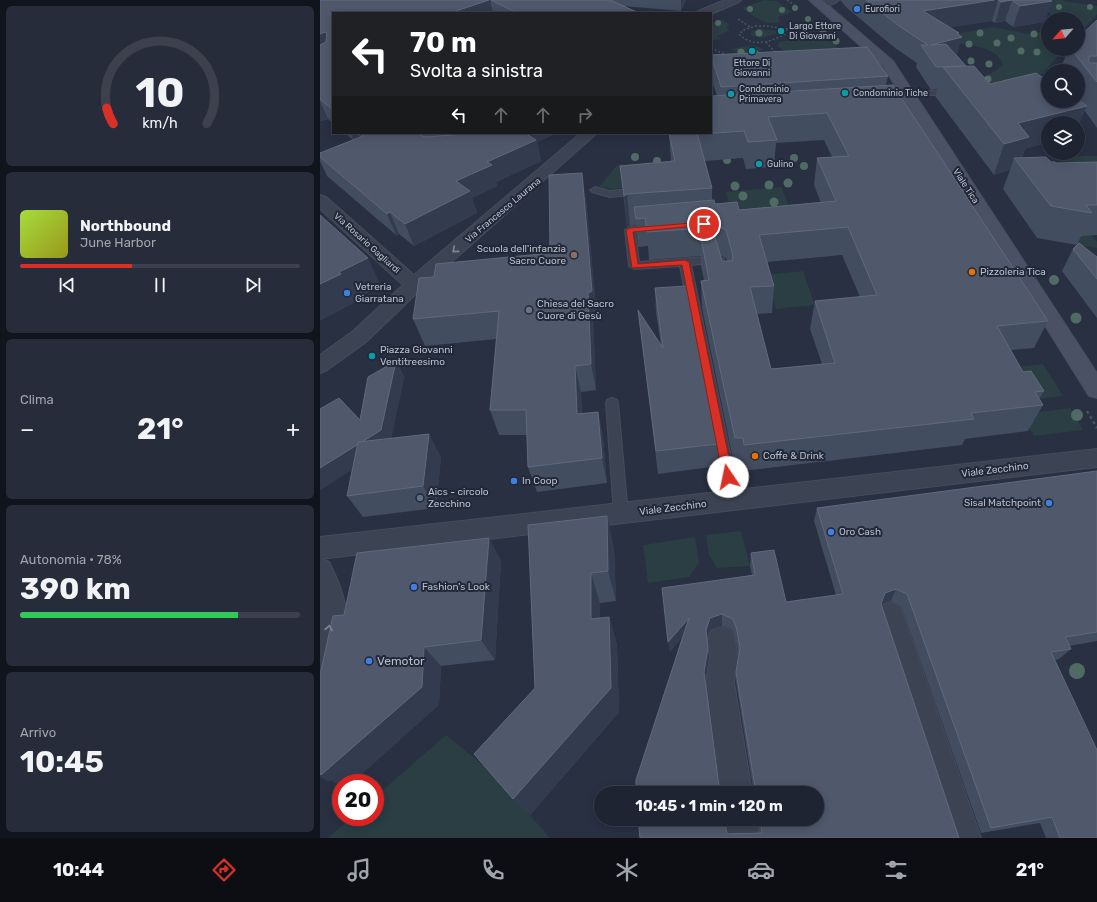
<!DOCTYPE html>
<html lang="it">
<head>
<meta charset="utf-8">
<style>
  :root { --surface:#1e2432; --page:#262c3a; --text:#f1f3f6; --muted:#a1a4ac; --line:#3c414d; --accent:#d93025 }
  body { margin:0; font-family:Rubik,sans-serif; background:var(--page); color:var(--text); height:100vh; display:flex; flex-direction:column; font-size:15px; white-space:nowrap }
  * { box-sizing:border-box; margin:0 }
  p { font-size:13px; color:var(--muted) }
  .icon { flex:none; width:22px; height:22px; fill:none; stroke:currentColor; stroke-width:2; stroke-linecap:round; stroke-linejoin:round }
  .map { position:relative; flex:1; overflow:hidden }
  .details { display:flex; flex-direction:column; gap:6px; padding:6px; background:#10141c; width:320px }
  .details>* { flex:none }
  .top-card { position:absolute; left:12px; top:12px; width:380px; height:122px; border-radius:0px; box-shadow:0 2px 10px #0003,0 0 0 1px var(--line); background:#202124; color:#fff; overflow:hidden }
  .needle { width:26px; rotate:243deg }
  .controls { position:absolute; left:721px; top:12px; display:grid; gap:8px }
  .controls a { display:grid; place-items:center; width:44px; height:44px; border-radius:50%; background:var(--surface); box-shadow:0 2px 10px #0003,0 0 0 1px var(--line); font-size:20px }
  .speed { position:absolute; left:12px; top:774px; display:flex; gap:8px; font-size:20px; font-weight:700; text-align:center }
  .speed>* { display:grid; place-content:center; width:52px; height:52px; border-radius:50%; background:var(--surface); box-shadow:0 2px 10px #0003,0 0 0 1px var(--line); line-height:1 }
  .speed .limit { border:6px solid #d22; background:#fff; color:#111 }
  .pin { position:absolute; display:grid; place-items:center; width:34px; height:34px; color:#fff; margin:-17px; border:2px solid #fff; border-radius:50%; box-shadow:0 1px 4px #0007 }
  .me { position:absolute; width:44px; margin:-22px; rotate:349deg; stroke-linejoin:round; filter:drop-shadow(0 0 3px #0008) }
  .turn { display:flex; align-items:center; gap:14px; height:84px; padding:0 12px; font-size:18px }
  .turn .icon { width:52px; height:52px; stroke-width:2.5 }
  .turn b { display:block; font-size:28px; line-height:34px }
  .lanes { display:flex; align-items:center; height:38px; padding:0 12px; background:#0003; justify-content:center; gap:20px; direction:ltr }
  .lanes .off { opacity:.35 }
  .big { font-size:30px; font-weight:700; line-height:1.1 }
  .details .card { flex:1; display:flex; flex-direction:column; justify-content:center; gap:6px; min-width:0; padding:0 14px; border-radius:6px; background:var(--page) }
  .details .dial { align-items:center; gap:0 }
  .dial svg { height:104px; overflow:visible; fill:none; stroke:var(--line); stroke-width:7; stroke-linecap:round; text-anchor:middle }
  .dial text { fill:var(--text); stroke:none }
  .song { display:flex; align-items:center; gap:12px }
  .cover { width:48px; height:48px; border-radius:6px; background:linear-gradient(135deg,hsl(80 70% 55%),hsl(60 70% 35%)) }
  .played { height:4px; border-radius:2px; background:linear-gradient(90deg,var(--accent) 40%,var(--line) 40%) }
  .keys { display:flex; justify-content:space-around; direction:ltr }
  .heat { display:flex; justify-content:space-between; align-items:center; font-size:22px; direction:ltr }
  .charge { height:6px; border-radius:3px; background:linear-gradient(90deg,#34c759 78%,var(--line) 0) }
  .trip { position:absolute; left:274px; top:786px; width:230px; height:40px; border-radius:20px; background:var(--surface); box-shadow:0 2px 10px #0003,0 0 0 1px var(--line); font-weight:700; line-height:40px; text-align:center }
  .tab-bar { display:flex; height:64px; justify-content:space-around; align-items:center; background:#0c0e14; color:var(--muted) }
  .tab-bar .icon { width:28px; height:28px }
  .tab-bar .on { color:var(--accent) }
  .tab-bar b { font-size:18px; color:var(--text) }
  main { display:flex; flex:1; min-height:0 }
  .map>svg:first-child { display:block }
</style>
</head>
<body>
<main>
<section class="details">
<div class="card dial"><svg viewBox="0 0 100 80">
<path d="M14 69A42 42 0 1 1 86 69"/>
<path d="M14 69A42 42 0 0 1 9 57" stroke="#d93025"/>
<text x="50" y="56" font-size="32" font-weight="700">10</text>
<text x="50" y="72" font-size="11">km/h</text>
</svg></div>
<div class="card">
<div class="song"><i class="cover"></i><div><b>Northbound</b><p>June Harbor</p></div></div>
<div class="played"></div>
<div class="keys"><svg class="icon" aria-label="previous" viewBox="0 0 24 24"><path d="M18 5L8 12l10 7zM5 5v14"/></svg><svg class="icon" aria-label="pause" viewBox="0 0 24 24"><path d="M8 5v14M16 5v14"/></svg><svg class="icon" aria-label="next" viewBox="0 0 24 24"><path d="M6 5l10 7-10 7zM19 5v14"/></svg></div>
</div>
<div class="card"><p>Clima</p>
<div class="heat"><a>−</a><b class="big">21°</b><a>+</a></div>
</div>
<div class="card"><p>Autonomia · 78%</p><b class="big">390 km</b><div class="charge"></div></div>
<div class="card"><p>Arrivo</p><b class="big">10:45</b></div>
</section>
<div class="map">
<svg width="777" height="838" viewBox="0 0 777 838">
  <rect width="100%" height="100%" fill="#283042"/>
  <!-- green -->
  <g fill="#2a3e43">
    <path d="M444,0L457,1L472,12L458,17L461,22C445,26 434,17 422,8Z"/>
    <path d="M711,0H744V1L777,6V14L758,35V19H738Z"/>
    <path d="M401,19L410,25L406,28L410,30L398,36L401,39L391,41V23Z"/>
    <path d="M673,27L708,34L728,31V49H745L711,86L639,88L633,81C653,78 669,80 683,64C676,42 623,42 603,40Z"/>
    <path d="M440,29L458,31V33L442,38L431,35L432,31Z"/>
    <path d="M501,33L522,51L468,54L457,46L460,42Z"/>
    <path d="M433,45L444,49L438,52L441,55L432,60L410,49Z"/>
    <path d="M741,156H777V168L749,164L741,159Z"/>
    <path d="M298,164L310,166L332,185L294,189L279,187Z"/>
    <path d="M462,187L473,220L415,225L406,192Z"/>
    <path d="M754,213L777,242V248L757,245L739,222Z"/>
    <path d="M483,271L495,305L456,309L451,294L435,276Z"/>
    <path d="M723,364L743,396L717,399L678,369Z"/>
    <path d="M750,408L763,430L714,436L705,421L716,420L713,413Z"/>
    <path d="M421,531L430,566L397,568L389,555L386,535Z"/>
    <path d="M375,537L379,563L369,577L328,583L323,545Z"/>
    <path d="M126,735L174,774L230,838H8L32,817H55V797Z"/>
  </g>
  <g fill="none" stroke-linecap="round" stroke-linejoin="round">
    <defs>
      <g id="service">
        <path d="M633,90H636V94L587,96L583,94L587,92Z"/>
        <path d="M275,187L290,191L321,188L326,191L321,194L290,197L272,192L270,190Z"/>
        <path d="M333,225L338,228L337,230L315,233L319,262L399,256L404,259L399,262L371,265L420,501L418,505L413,507L408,505L406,501L360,266L314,269L309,266L305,230L310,227Z"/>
        <path d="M292,398L297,400L298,403L308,514L306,518L301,520L296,518L294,514L286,403L287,400Z"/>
      </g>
      <g id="minor">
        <path d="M501,0H519C514,5 503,8 496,6L494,4L496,2Z"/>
        <path d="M261,133H277L101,289L46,342L7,370L0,373V355L32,332L83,285L0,209V195L6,197L94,275Z"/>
        <path d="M0,558L9,562C15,574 21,587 24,600C29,619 18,659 14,680L10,690L0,694Z"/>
        <path d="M570,602L580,606L583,615L661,838H629L557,615L560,606Z"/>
        <path d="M401,627L411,631L415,641L418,658L414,682L432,793H400L386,682L390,658L387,641L391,631Z"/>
        <path d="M404,819H436L439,838H407Z"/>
      </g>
      <g id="tertiary">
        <path d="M405,0H421L419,2L391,14L376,13L378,11Z"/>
        <path d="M777,449V467L0,559V537Z"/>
      </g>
      <path id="secondary" d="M489,0H502L573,61L777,373V398L769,396L563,66Z"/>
    </defs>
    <!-- service casing -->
    <use href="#service" stroke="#464c5b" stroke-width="2"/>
    <!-- minor casing -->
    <use href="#minor" stroke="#464c5b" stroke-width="2"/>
    <!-- tertiary casing -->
    <use href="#tertiary" stroke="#464c5b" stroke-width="2"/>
    <!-- secondary casing -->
    <use href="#secondary" stroke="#464c5b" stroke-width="2"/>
    <!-- path-far1 -->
    <g stroke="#43575b" stroke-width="1.5" stroke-dasharray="2 2" stroke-linecap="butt">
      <path d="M467,0L477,7"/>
      <path d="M418,19L430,27"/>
      <path d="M435,26H447L466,29L465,34C451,42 432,48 419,34L424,30Z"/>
      <path d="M466,29L492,23"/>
      <path d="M446,42L456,53"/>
      <path d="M391,48L409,56"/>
    </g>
    <!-- path -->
    <path stroke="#43575b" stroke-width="2.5" stroke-dasharray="3 3" stroke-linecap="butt" d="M767,411L777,428"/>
    <!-- service -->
    <use href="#service" fill="#3c4352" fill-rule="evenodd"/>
    <!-- minor -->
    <use href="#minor" fill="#3c4352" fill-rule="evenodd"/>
    <!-- tertiary -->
    <use href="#tertiary" fill="#3c4352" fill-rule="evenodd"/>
    <!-- secondary -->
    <use href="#secondary" fill="#4a5165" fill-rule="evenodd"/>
  </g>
  <!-- trees -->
  <g fill="#506b64">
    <circle cx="739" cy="7" r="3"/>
    <circle cx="770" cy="7" r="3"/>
    <circle cx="475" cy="8" r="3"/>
    <circle cx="430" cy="9" r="3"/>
    <circle cx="462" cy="10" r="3"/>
    <circle cx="488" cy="19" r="3"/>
    <circle cx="398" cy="23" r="3"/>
    <circle cx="503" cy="30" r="3.5"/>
    <circle cx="439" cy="33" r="3.5"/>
    <circle cx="660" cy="33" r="3.5"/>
    <circle cx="714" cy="34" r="3.5"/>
    <circle cx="691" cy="38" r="3.5"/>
    <circle cx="516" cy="41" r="3.5"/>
    <circle cx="677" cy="43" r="3.5"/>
    <circle cx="649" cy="44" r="3.5"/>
    <circle cx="701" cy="51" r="3.5"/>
    <circle cx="421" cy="52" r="3.5"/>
    <circle cx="717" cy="52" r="3.5"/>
    <circle cx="435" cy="53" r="3.5"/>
    <circle cx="651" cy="61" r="3.5"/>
    <circle cx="669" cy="64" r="3.5"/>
    <circle cx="668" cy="79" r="3.5"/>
    <circle cx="315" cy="157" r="4"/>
    <circle cx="474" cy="158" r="4"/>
    <circle cx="407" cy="160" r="4"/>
    <circle cx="337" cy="161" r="4"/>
    <circle cx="484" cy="166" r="4"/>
    <circle cx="468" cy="183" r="4.5"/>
    <circle cx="449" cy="185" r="4.5"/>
    <circle cx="415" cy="186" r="4.5"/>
    <circle cx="423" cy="196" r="4.5"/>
    <circle cx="454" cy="202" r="4.5"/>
    <circle cx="734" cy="280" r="5"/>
    <circle cx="756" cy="318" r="5.5"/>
    <circle cx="757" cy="415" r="6"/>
    <circle cx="757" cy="671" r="8"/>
  </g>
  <!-- wall -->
  <g fill="#434d60" fill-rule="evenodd">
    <path d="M0,0H366L361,11L303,6L319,13H13V123L8,119L0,121Z"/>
    <path d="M520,0H730L725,22L693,27L685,21L675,23L672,21L630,27L639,33L637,56L646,66L670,84L758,101V71H740L748,49H758L777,20V128L765,111L705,149L702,158L731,162L736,163L777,162V235L761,236L757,245L717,238L683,189L690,170L674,175L615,96L617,89L611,90L596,67L597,63L575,48L527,8Z"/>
    <path d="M391,55L568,76L566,85L728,321L714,348L691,350L703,372L724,391L719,399L723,405L708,431L645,439L642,445L422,471L421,463L414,464L382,308L381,281L384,280L381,266V256L329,260L328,246L318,247L316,225L310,226L307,227L300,166L351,161L349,133H391L397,96L391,78ZM504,140L512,157L497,158L494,185L501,203L419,210L395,204L392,200V188L385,161L423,158L426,169L454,167L456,143ZM400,255L406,258L407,261H402ZM522,255L540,297L495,301L490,329L502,364L451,369L437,314L452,313L454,286L447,262Z"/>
    <path d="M25,133H237L217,142L221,161L176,182L177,186L152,198L157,213L94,246L79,234L76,235L7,176L0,161V153L33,140Z"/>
    <path d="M266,199L277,318L273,319L276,390L261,392L262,414L278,412L283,437L287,483L217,492L208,467L207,435H179L170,410L176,339L105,346L93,319L114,277L221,254L230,250Z"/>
    <path d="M753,249L777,257V318L742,271Z"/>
    <path d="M335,288L398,444V466L338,474L318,310L341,345L336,313Z"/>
    <path d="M76,361L84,377L71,439L121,457L116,508L43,517L27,496L32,469L0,490V409L40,420Z"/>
    <path d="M777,471V641L749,646L751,649L739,659L735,660L777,838H726L720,823L661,833L581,606L571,601L561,604L639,838L407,834L439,833L437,819H497L316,793L362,637L350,652L342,588L432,575L430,566L431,553L466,602L516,595L494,521L497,508ZM402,626L412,630L416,641L419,656L416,682L433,788H400L399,786L385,678L388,658L387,638L390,630Z"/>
    <path d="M208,525L294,548L296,601L280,603V618L289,617L297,645L299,712L210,815L215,688Z"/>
    <path d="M169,538L181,561L175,660L121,666L119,705L21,783V786L11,780L7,781L24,615Z"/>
  </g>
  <!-- shaded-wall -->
  <g fill="#333c4f">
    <path d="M169,0H170L173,13H130Z"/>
    <path d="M361,0H366L361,11Z"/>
    <path d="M674,0H678L672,21L598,33L603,11Z"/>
    <path d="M692,0L685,21L675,23L681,2Z"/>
    <path d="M732,1L725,22L693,27L700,6Z"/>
    <path d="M5,32L12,52L0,57V34Z"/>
    <path d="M636,33H639L637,38L642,37L636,59L611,45Z"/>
    <path d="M0,101L8,119L0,121Z"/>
    <path d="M767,106L758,127V123H728V143L705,149L699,165L694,158L690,170L674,175L684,144L698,123Z"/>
    <path d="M31,133H38L40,139L34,142Z"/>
    <path d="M175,133H237L217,142L221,161L176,182L177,186L152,198L157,213L94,246L85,224L136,181L167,162Z"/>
    <path d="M262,173L266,199L277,318L273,319L276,390L271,364Z"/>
    <path d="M307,194L310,226L307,227L304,196Z"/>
    <path d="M70,212L79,234L76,235L67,214Z"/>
    <path d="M48,258L61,286L34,300L36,302L0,321V284L19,272Z"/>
    <path d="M76,361L84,377L70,446L0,490V468L61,430Z"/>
    <path d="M255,366L261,392L263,440L257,414Z"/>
    <path d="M278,412L283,437L287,483L282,458Z"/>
    <path d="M109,434L121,457L116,508L103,486Z"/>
    <path d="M287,516L294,548L296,601L288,571Z"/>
    <path d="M169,538L181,561L175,660L161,640Z"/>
    <path d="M271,573L280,603V647L271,619Z"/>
    <path d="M576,589L571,601L559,605L565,593Z"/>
    <path d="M402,614V626L390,630L386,640V630L390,618Z"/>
    <path d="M289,617L297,645L299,712L210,815L193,799Z"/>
    <path d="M369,618V629L350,652L348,642Z"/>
    <path d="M104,647L121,666L119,705L32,783H21V786L11,780L7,781L0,777V768Z"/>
    <path d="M388,648V658L385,682L384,672Z"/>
  </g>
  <!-- building -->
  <g fill="#50596c" stroke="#60697b" fill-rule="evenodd">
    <path d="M0,0H169L130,13H13V110L0,99V45L6,42L7,33L5,32L0,34Z"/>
    <path d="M171,0H290L319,13H197Z"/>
    <path d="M546,0H674L603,11L639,33H636L642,37L611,45L626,44L646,66L616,67L601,45H608L579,26Z"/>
    <path d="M678,0H730L732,1L700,6L692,0L681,2Z"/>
    <path d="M777,20V56H770L768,61L770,63H777V82L751,49H758V38Z"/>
    <path d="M547,47L568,76L401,87L391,55Z"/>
    <path d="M654,66L670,84L716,73L728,81V101H758V100L767,106L698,123L709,137L684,144L623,67Z"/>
    <path d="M573,85L728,321L677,326L703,372L711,371L724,391L715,392L723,405L651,413L654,419L424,445L423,438H415L381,281L389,280L381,238L395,237L402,261H412L413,256L406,230L400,227L327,232L325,218L316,219L314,207L394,200L395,204L417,202L419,210L516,201L497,158L529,156L507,113L448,117L457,140L428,142L424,131L381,134L380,133H391V96ZM528,227L557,295L495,301L515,363L451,369L430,287L454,286L439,235Z"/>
    <path d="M40,133H98L102,136L106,137L157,133H205L216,140L167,162L172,165L136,181L150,191L85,224L70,212L67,214L0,157V153L43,136Z"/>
    <path d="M349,133H377L392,188L307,194L304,196L300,166L355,161Z"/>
    <path d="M726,157L731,162H735L736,163L777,162V205H766L772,213L731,206L694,158Z"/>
    <path d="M262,173L272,291L268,293L271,364L255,366L257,414L278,412L282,458L208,467L206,410H170L179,311L93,319L99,278L114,277L116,264L221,254V251L230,250L229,175Z"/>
    <path d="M0,215L48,258L19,272L21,274L0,284Z"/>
    <path d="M759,243L777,257V279L753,249Z"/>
    <path d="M366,286L398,444L336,451L318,310L343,348L335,288Z"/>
    <path d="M76,361L61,430L42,442H38L37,445L0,468V409L19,398L40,420L48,377Z"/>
    <path d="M109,434L103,486L27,496L38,442Z"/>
    <path d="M777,471V632L745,637L751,649L731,652L777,750V838H740L732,817L671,828L587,594L576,589L565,593L561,604L639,838H320L318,819H404L407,834L442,833L440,819H497V793H316V780L369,618L348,642L342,588L435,575L431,553L454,550L466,602L523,594L497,508ZM402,614L413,619L417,630L420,648L416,672L435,786L434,788H400L399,786L384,672L388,648L386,630L390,618Z"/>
    <path d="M287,516L288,571L271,573V619L289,617L291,688L193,799L154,754L215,688L208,525Z"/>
    <path d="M169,538L161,640L104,647L102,687L1,775L0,773V675L13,616L24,615L37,553Z"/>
  </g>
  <!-- one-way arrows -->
  <defs><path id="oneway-chevron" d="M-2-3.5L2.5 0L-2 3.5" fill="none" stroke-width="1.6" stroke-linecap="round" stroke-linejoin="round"/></defs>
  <g stroke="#818795">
    <use href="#oneway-chevron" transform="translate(135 250) rotate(140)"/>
    <use href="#oneway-chevron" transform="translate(9 628) rotate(-80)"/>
  </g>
  <!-- route -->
  <path fill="#d93025" stroke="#8d1f18" d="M384,222H386V225L313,232L318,264L365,260L369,262L413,477L412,480H405L403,477L362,265L312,268L306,230L310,228Z"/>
  <!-- markers -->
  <g fill="#3f7fe0" stroke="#212837" stroke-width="1.5">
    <circle cx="537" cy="9" r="4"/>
    <circle cx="27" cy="293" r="4"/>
    <circle cx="194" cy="481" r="4"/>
    <circle cx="729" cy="503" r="4"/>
    <circle cx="511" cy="532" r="4"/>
    <circle cx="94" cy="587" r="4"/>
    <circle cx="49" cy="661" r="4"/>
  </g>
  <g fill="#0f9aa8" stroke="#212837" stroke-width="1.5">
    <circle cx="461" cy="31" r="4"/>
    <circle cx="432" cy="51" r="4"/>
    <circle cx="525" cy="93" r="4"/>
    <circle cx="411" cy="94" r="4"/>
    <circle cx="439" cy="164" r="4"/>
    <circle cx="52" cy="356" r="4"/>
  </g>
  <circle fill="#8d6e63" stroke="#212837" stroke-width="1.5" cx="254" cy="255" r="4"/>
  <g fill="#e8710a" stroke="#212837" stroke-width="1.5">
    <circle cx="652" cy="272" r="4"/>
    <circle cx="435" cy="456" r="4"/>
  </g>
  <circle fill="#6b7280" stroke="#212837" stroke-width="1.5" cx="209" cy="310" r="4"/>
  <circle fill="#5c6f8a" stroke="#212837" stroke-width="1.5" cx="100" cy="498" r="4"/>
  <g text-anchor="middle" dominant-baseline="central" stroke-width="4" stroke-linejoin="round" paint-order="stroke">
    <!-- far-poi labels -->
    <g font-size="9" fill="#b9becc" stroke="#212837" text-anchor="start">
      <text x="545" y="9">Eurofiori</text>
      <text x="469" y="26">Largo Ettore<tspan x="469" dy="10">Di Giovanni</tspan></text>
      <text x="432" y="63" text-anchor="middle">Ettore Di<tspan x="432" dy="10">Giovanni</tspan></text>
      <text x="419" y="89">Condominio<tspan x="419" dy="10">Primavera</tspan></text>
      <text x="533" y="93">Condominio Tiche</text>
      <text x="447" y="164">Gulino</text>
    </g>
    <!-- far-street labels -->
    <g font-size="9" fill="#b9becc" stroke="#212837">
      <text transform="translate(646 186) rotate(57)">Viale Tica</text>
      <text transform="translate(183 210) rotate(-40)">Via Francesco Laurana</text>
      <text transform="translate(47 243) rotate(42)">Via Rosario Gagliardi</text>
    </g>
    <!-- poi labels -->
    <g font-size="10" fill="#b9becc" stroke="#212837" text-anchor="start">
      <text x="246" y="249" text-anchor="end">Scuola dell'infanzia<tspan x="246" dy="12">Sacro Cuore</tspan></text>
      <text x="660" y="272">Pizzoleria Tica</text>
      <text x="35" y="287">Vetreria<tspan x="35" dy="12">Giarratana</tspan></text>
      <text x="217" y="304">Chiesa del Sacro<tspan x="217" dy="12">Cuore di Gesù</tspan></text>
      <text x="60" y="350">Piazza Giovanni<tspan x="60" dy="12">Ventitreesimo</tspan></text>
      <text x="443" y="456">Coffe &amp; Drink</text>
      <text x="202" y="481">In Coop</text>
      <text x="108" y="492">Aics - circolo<tspan x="108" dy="12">Zecchino</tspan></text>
      <text x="721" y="503" text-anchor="end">Sisal Matchpoint</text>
      <text x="519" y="532">Oro Cash</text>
      <text x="102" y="587">Fashion's Look</text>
    </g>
    <!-- street labels -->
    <g font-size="10" fill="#b9becc" stroke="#212837">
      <text transform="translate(675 470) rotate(-7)">Viale Zecchino</text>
      <text transform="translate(353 508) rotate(-7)">Viale Zecchino</text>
    </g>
    <!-- near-poi labels -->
    <g font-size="12" fill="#b9becc" stroke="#212837" text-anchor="start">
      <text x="57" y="661">Vemotor</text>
    </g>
  </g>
</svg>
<div class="controls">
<a><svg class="needle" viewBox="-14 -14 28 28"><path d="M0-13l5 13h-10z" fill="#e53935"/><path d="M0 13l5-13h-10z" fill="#a1a4ac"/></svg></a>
<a><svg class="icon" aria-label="search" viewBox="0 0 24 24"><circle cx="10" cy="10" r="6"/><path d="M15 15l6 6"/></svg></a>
<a><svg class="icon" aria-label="layers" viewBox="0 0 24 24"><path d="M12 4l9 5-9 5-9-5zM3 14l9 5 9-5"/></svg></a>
</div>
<div class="speed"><div class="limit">20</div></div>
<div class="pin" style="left:384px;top:224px;background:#d93025"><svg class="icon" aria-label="arrive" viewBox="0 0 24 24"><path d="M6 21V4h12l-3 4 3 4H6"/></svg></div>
<svg class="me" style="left:408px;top:477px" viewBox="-20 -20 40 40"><circle r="19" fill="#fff"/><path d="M0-13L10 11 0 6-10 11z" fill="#d93025"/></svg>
<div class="trip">10:45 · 1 min · 120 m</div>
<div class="top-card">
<div class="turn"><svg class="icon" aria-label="left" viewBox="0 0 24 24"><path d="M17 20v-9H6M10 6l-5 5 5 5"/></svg><div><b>70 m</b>Svolta a sinistra</div></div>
<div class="lanes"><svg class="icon" aria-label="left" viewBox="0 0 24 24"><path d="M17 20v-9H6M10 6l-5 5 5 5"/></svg><svg class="icon off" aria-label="ahead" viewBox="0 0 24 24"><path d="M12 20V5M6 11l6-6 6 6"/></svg><svg class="icon off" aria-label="ahead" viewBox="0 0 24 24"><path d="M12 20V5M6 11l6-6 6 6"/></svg><svg class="icon off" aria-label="right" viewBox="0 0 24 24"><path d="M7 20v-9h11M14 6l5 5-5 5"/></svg></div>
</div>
</div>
</main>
<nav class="tab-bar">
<b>10:44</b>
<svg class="icon on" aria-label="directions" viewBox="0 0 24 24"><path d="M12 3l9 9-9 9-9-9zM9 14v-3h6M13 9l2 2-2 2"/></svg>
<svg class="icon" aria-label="music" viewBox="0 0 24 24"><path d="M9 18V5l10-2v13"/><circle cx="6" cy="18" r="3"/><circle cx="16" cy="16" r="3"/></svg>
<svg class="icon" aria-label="phone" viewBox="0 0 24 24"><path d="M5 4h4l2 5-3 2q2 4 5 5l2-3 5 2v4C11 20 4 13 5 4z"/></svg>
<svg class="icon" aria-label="climate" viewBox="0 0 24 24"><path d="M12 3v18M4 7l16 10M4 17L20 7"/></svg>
<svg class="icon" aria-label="car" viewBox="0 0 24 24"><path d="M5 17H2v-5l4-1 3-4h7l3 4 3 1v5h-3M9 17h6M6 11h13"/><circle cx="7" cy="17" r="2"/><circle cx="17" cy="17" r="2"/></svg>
<svg class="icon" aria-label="filters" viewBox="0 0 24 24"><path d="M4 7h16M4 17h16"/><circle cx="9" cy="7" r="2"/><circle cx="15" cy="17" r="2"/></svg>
<b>21°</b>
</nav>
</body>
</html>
